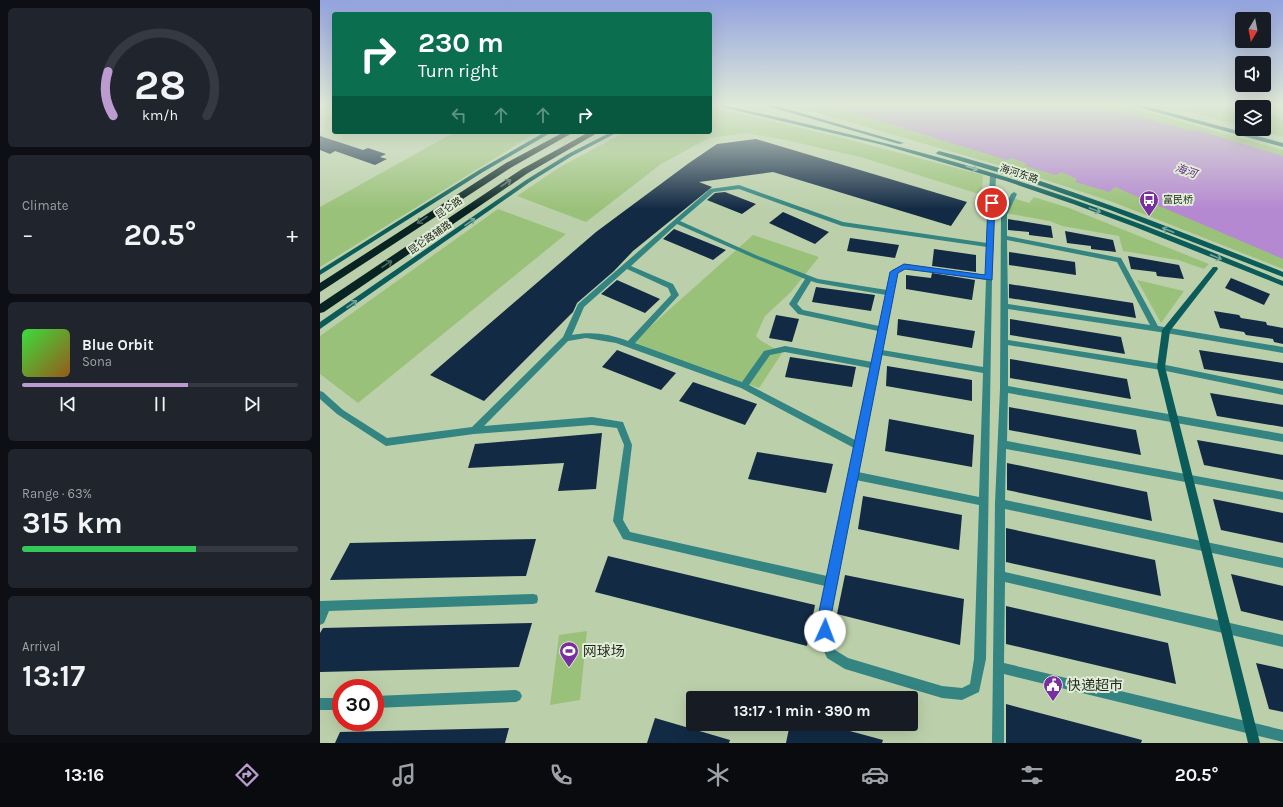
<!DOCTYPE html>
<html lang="en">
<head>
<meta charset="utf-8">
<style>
  :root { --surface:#171b24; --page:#20242c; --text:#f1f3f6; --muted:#9ea1a6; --line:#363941; --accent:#bb9bd0 }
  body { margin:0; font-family:Karla,"Noto Sans SC",sans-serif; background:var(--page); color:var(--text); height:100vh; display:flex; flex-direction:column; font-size:15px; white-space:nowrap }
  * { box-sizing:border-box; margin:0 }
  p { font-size:13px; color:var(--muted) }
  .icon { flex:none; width:22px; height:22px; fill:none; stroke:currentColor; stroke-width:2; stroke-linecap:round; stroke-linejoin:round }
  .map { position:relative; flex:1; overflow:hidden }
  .side { display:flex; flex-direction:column; gap:8px; padding:8px; background:#0d0f14; width:320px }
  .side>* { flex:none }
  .top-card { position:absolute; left:12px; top:12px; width:380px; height:122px; border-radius:4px; box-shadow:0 4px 16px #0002; background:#0b6e4f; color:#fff; overflow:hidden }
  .needle { width:26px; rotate:190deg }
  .buttons { position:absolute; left:915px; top:12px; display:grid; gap:8px }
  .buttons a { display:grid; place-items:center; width:36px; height:36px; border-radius:4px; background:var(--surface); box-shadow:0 4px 16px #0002; font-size:20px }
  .speed { position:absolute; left:12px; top:679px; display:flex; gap:8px; font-size:20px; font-weight:700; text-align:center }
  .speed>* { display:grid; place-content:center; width:52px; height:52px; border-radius:50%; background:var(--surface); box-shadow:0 4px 16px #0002; line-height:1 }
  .speed .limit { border:6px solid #d22; background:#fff; color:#111 }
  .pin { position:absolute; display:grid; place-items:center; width:34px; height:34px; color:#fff; margin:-17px; border:2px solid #fff; border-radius:50%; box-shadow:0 1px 4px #0007 }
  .me { position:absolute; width:44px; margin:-22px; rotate:2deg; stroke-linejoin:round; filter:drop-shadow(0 0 3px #0008) }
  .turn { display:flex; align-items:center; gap:14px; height:84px; padding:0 20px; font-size:18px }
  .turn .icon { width:52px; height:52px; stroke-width:2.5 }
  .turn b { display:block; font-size:28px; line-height:34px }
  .lanes { display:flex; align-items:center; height:38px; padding:0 20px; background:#0003; justify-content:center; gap:20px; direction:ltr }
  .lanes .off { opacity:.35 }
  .big { font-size:30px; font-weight:700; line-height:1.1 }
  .side .widget { flex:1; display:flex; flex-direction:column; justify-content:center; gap:6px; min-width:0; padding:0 14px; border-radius:6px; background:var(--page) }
  .side .dial { align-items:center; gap:0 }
  .dial svg { height:104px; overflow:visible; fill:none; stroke:var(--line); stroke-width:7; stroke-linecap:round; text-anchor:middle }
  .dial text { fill:var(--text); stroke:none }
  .song { display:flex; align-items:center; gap:12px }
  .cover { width:48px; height:48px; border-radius:6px; background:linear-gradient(135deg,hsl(120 70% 55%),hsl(30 70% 35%)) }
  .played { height:4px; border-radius:2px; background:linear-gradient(90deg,var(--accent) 60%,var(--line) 60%) }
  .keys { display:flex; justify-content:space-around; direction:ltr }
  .heat { display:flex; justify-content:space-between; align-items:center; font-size:22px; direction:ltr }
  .charge { height:6px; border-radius:3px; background:linear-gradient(90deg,#34c759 63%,var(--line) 0) }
  .trip { position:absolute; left:366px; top:691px; width:232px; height:40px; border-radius:4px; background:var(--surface); box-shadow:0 4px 16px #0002; font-weight:700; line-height:40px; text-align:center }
  .dock { display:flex; height:64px; justify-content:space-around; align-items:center; background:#090b0e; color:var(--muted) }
  .dock .icon { width:28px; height:28px }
  .dock .on { color:var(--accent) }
  .dock b { font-size:18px; color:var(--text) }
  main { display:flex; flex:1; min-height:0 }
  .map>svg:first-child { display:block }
</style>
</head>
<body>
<main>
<section class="side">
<div class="widget dial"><svg viewBox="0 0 100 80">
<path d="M14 69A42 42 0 1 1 86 69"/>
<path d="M14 69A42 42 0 0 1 10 35" stroke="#bb9bd0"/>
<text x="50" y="56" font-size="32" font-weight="700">28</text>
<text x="50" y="72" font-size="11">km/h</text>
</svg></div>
<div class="widget"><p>Climate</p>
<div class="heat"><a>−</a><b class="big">20.5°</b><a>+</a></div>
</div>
<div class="widget">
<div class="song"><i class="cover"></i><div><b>Blue Orbit</b><p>Sona</p></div></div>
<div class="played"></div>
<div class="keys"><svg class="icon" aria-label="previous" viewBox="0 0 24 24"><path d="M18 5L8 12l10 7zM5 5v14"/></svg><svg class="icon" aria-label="pause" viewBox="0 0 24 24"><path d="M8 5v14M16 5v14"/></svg><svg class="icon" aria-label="next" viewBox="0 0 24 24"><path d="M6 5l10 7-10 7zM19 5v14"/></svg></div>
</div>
<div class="widget"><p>Range · 63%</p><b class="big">315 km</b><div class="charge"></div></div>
<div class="widget"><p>Arrival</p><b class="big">13:17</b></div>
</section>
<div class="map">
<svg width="963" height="743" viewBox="0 0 963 743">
  <rect width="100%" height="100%" fill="#bbd0aa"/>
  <!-- green -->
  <g fill="#9ac179">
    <path d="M471,105H803L963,150V269L793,202L695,170Z"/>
    <path d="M844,105H949L944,109V107H922V126Z"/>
    <path d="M390,107L515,136L663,175L662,195L544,158L466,140L426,133L389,138L341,164L266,222L197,196L240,167L305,132H390Z"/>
    <path d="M952,113L963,120V137L932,129H944V115L949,116Z"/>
    <path d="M135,132H217L0,267V207Z"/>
    <path d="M690,197L709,203L714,197L749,208L889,264L884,269L858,260L803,251L799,236L742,226L730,221L685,213L687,200Z"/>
    <path d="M178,209L246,234L38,403L0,374V336Z"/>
    <path d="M433,235L499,257L471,292L445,316L436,336L440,340L462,353L439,388L313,342Z"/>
    <path d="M817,280L864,291L841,323Z"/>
    <path d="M267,631L260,700L230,705L239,635Z"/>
  </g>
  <!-- water -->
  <path fill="#b589d1" d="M508,105H779L875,132L877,130L963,156V259L795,187L789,192L755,182L757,179L741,172L736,175L705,166L707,164L692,158L687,160Z"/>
  <!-- building -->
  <g fill="#122a44">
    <path d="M0,136L43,150L48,148L66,154L60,157L67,159L55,165L15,151L10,154L0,150Z"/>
    <path d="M436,139L647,202L631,226L453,172L379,182L392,187L313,251L294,271L257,303L253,312L164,401L110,375L276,232L369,163L397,144Z"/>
    <path d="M405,192L436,204L422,214L387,200L395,193Z"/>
    <path d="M463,212L509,232L495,244L449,223Z"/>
    <path d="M688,219L731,226L733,238L709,235V232L688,230Z"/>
    <path d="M354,229L406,250L393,260L343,239Z"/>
    <path d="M745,231L793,240L796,252L771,249V246L747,243Z"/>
    <path d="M530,238L579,245L575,258L527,251Z"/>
    <path d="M614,249L656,255V272L612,266Z"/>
    <path d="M689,252L755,262L756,275L689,265Z"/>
    <path d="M808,256L859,265L864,279L837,276L836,272L811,269Z"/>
    <path d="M612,273L655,280L652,300L586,289V275L611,278Z"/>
    <path d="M911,278L950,294L944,305L905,288Z"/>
    <path d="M297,280L340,299L325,313L281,294Z"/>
    <path d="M689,284L813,303L816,318L689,298Z"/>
    <path d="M496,287L555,295L551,311L492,302Z"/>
    <path d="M894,311L919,315L921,318L946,322L947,325L963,328V344L954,342L953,339L926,335L924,332L900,328Z"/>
    <path d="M456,315L479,319L472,342L449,338Z"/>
    <path d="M578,319L655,331L652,348L577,335Z"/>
    <path d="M690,319L801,337L805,354L690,335Z"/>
    <path d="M297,350L356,373L341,390L282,367Z"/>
    <path d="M879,350L963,363V381L884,369Z"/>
    <path d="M470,357L536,367L532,387L465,377Z"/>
    <path d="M690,359L807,379L811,399L690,378Z"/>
    <path d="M567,366L652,380V401L566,386Z"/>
    <path d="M373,382L437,404L425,425L359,401Z"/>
    <path d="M890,393L963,405V427L897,416Z"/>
    <path d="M689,407L816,430L821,455L689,430Z"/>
    <path d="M569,419L654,435L652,467L565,451Z"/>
    <path d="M282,433L276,489L238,491L244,463L148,468L155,444Z"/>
    <path d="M877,440L963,455V480L884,465Z"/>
    <path d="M437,452L513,464L506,493L428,479Z"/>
    <path d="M687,463L827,492L832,521L687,490Z"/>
    <path d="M543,496L642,515L639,550L538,529Z"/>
    <path d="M893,499L963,513V543L901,530Z"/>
    <path d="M686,528L835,560L841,596L686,562Z"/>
    <path d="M216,539L206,576L10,580L30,543Z"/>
    <path d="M288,556L495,605L487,646L275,592Z"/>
    <path d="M911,574L963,586V621L921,611Z"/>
    <path d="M525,575L644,599L640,645L517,614Z"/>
    <path d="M686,606L848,643L856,684L686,644Z"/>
    <path d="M212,623L199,667L0,672V633L3,628Z"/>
    <path d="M936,663L963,669V712L949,709Z"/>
    <path d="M686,704L822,740L821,743H686Z"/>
    <path d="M335,718L410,740L409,743H327Z"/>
    <path d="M470,724H504L563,740L562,743H466Z"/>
    <path d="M189,728L185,743H15L20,732Z"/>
  </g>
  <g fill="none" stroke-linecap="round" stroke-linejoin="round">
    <!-- street -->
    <g fill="#348481" fill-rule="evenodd">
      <path d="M673,173L676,175L672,278L666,659L659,692L642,700L622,698L525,669L507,658L500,642L497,621L505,586L303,539L293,521L304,445L297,428L272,425L154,434L66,446L17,414L0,399V391L3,392L23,410L67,438L152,427L243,337L258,304L390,189L419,185L523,222L667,243L670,175ZM419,189L522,226L667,247L666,275L584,264L572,270L567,290L498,279L438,256L360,221L394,192ZM357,224L434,258L485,279L469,304L478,314L558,331L552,362L465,346L444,351L422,382L315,343L359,295L353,284L311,266ZM585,268L666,280L663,367L562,350L577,273ZM307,269L348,288L351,295L308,341C290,334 271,331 252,335L264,307ZM491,281L497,283L566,295L559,326L483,310L477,304ZM266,338L296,343L421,388L534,448L507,576L310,532L303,520L312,445L303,422L272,417L164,426L248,341ZM465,352L550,368L535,440L429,385L450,355ZM561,355L663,373L659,497L538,472ZM536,480L659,505L654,659L650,684L642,688L622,686L528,658L515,650L512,642L509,621Z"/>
      <path d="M694,192L697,194L687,215V236L801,258L838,326L963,347V353L846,333L688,309V340L841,364L963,389V395L841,370L688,345V386L963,434V442L688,393L687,441L963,492V500L686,449L685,500L963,558V568L685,509V572L963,635V647L685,582L684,663L963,730V742L684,674V743H672L675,503L680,389L681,215L691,194ZM687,240L797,262L830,325L688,304Z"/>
      <path d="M213,594L217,595L218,599L217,603L213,604L9,611L4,623L0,625V601Z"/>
      <path d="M196,690L200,692L202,696L200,700L196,702L55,708V696Z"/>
      <rect x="0" y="698" width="21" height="12"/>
    </g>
    <!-- secondary -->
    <g fill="#0a5b59" fill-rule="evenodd">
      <path d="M395,105H402C499,126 595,149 689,178C782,207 873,244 963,281V286L815,227L756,205L686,181L563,145L397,106Z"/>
      <path d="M447,105H453L584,143L579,144L447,106Z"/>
      <path d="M814,105H821L963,143V147L814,106Z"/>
      <path d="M225,132H232L163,172L0,275V270L159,170Z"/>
      <path d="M291,132H298L252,156L210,182L0,329V322L206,180L248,154Z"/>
      <path d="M619,151C737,182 850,227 963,272V277L790,210L704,180L617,154L616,153Z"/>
      <path d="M893,267H897L898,269L850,331L845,367L940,743H928L837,367L842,330Z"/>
    </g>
    <!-- highway -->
    <g fill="#072423" fill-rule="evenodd">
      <path d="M244,132H254L192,167L0,292V283L186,163Z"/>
      <path d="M269,132H279L208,173L4,312L0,313V304L202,169Z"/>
    </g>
  </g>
  <!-- one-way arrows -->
  <defs><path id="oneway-shaft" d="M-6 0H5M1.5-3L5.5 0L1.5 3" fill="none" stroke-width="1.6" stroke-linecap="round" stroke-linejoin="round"/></defs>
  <g stroke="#76a499">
    <use href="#oneway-shaft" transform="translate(652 168) rotate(17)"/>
    <use href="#oneway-shaft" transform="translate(775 210) rotate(20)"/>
    <use href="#oneway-shaft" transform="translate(150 222) rotate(-35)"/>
    <use href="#oneway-shaft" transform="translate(848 230) rotate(-159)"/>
    <use href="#oneway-shaft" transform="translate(896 257) rotate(22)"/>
    <use href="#oneway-shaft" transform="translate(32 304) rotate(-35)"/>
  </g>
  <g stroke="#536a63">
    <use href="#oneway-shaft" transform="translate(186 183) rotate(-34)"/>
    <use href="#oneway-shaft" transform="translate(102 220) rotate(146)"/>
    <use href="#oneway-shaft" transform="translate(67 264) rotate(-34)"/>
  </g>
  <!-- sky -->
  <linearGradient id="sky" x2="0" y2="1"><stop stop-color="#93a3df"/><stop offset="0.5" stop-color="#e0ead9"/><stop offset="1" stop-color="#e0ead9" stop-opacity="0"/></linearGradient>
  <rect width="963" height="209" fill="url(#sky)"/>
  <!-- route -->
  <path fill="#1a73e8" stroke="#114b97" d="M672,201L675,203L672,280L585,269L578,273L510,621L511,631L509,636L505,638L500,636L497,621L570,272L584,264L665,275L668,203Z"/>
  <!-- icons -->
  <defs>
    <symbol id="bus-pin" viewBox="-11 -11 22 30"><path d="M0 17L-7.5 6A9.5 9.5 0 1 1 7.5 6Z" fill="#7a2fa1" stroke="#e1edd9"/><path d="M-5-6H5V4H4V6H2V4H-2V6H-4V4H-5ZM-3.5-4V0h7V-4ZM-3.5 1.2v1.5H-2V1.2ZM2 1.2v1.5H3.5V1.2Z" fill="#fff"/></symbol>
    <symbol id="stadium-pin" viewBox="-11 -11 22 30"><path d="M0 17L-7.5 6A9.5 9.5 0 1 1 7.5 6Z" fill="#7a2fa1" stroke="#e1edd9"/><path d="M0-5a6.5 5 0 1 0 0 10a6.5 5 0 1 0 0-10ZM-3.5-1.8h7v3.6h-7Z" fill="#fff"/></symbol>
    <symbol id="civic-pin" viewBox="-11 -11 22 30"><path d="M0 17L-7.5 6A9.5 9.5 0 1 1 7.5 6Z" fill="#7a2fa1" stroke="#e1edd9"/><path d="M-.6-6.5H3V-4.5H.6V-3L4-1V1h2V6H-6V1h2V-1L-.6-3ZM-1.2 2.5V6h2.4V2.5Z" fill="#fff"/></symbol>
  </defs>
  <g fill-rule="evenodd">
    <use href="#bus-pin" x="818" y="189" width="22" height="30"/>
    <use href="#stadium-pin" x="238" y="640" width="22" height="30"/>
    <use href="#civic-pin" x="722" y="674" width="22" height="30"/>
  </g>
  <g text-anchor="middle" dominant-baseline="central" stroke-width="4" stroke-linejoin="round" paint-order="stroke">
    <!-- far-street labels -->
    <g font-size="10" fill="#1f2718" stroke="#e1edd9">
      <text transform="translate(699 174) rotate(18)">海河东路</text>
      <text transform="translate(129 208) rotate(-34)">昆仑路</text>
      <text transform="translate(110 238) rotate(-35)">昆仑路辅路</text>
    </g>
    <!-- far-poi labels -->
    <g font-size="10" fill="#1f2718" stroke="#e1edd9" text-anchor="start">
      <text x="843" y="200">富民桥</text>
    </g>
    <!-- far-water labels -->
    <g font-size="11" font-style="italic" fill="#652e83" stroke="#e1edd9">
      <text transform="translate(866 171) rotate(19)">海河</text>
    </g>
    <!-- near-poi labels -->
    <g font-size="14" fill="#1f2718" stroke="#e1edd9" text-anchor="start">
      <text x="263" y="651">网球场</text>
      <text x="747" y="685">快递超市</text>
    </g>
  </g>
</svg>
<div class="buttons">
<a><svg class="needle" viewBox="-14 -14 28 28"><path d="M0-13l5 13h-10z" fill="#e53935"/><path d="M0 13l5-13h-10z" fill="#9ea1a6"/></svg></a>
<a><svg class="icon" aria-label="sound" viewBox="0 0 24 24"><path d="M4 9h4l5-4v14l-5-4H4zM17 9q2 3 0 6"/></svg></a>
<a><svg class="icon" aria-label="layers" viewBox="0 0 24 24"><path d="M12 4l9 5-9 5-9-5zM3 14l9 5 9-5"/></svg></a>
</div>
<div class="speed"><div class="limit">30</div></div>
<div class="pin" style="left:672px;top:203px;background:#d93025"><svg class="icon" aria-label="arrive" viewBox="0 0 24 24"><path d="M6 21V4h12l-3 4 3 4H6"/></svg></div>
<svg class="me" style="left:505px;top:631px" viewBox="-20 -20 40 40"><circle r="19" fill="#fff"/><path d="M0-13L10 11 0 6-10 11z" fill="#1a73e8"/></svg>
<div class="trip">13:17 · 1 min · 390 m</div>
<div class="top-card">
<div class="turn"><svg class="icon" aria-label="right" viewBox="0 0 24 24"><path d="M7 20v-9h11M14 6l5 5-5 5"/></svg><div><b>230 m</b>Turn right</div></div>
<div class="lanes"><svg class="icon off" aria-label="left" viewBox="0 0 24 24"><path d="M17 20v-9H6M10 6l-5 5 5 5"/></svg><svg class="icon off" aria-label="ahead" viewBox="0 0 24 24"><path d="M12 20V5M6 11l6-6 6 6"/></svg><svg class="icon off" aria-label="ahead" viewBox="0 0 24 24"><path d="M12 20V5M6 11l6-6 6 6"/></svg><svg class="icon" aria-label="right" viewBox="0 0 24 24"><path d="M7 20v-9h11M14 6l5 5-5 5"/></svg></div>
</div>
</div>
</main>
<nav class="dock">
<b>13:16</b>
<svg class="icon on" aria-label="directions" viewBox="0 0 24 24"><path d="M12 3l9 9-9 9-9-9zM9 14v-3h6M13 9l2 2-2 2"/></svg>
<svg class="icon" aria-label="music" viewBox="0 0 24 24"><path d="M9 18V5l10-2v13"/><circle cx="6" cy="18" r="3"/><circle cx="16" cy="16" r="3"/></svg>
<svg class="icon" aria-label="phone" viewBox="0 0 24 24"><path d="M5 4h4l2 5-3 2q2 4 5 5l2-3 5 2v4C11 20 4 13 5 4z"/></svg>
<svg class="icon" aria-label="climate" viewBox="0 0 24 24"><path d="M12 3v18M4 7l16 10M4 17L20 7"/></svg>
<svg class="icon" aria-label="car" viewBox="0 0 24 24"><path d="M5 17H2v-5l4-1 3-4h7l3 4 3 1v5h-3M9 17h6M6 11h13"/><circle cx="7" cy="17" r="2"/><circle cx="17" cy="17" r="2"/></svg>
<svg class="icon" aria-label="filters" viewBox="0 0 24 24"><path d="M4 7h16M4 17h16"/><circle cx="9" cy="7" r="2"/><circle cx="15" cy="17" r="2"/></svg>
<b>20.5°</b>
</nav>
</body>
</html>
